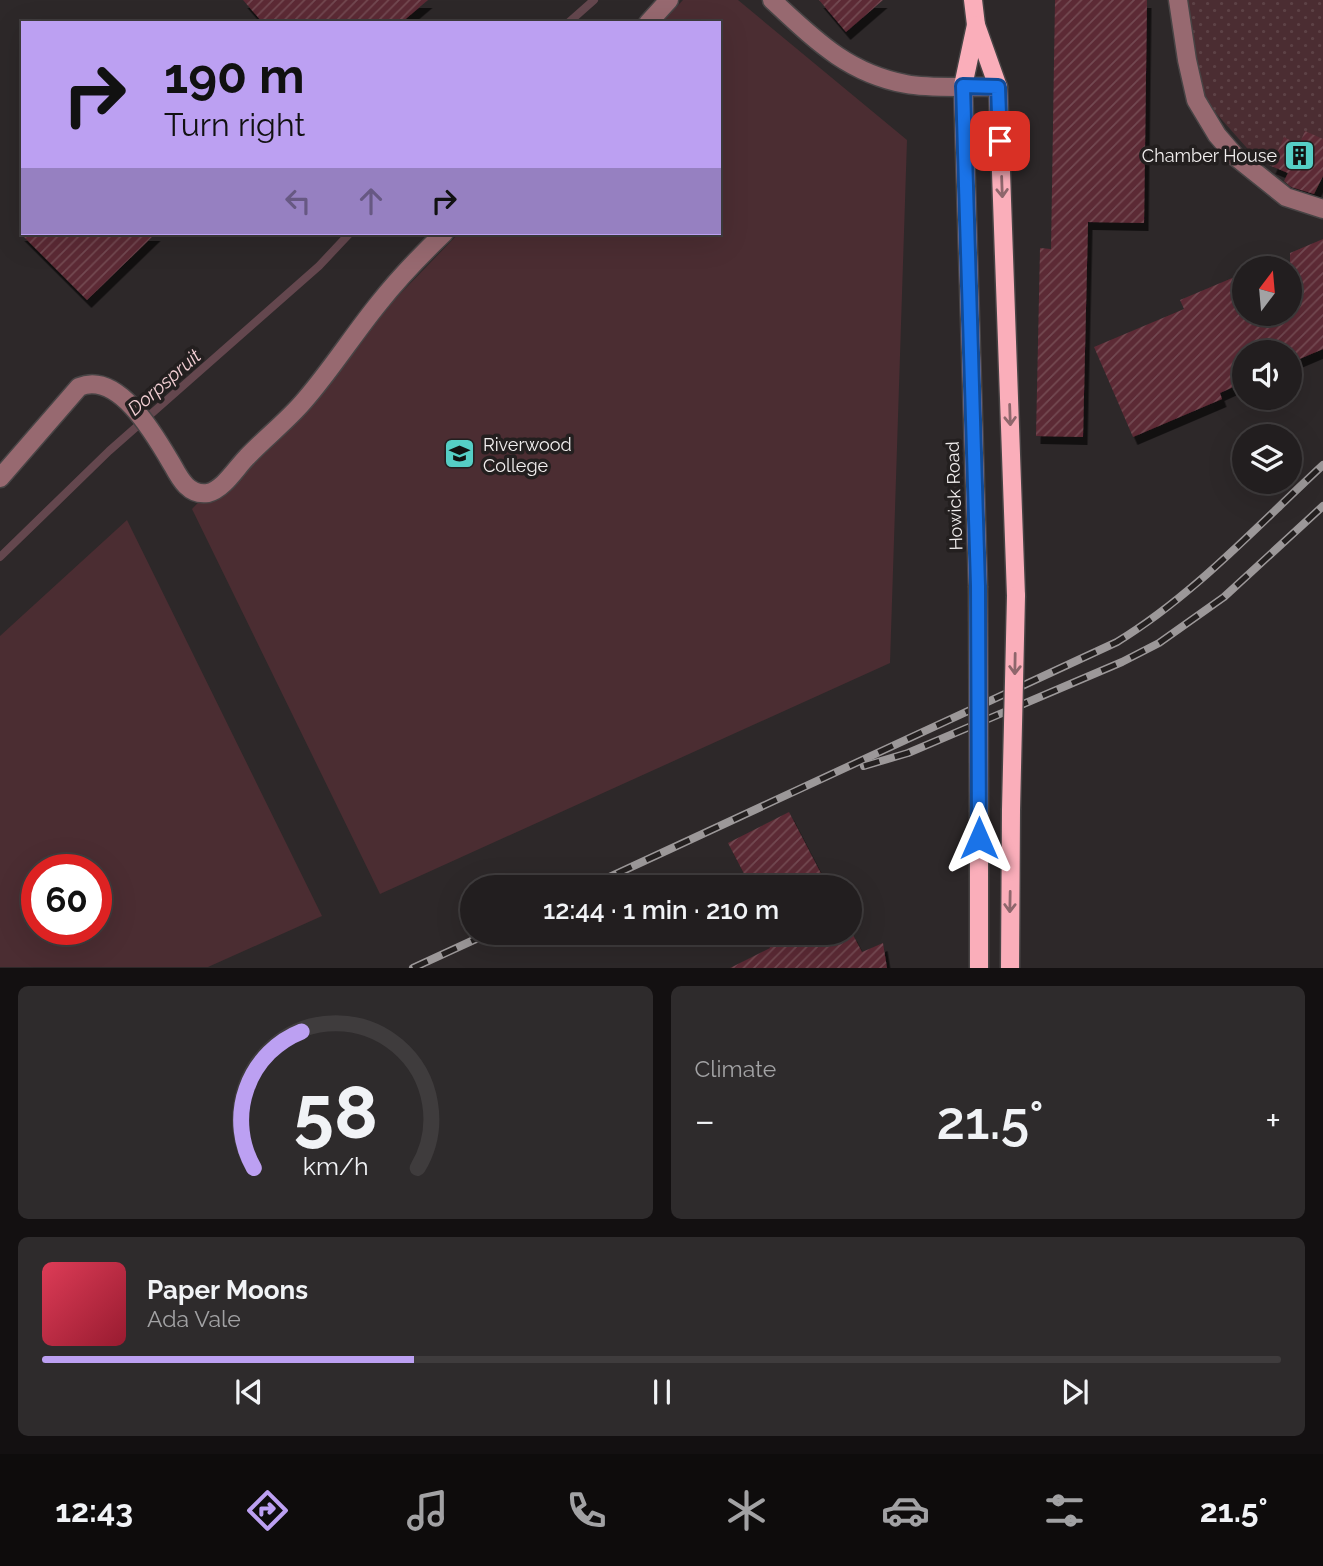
<!DOCTYPE html>
<html lang="en">
<head>
<meta charset="utf-8">
<style>
  :root { --surface:#221e1f; --page:#2e2b2c; --text:#f1f3f6; --muted:#a2a2a4; --line:#3f3c3d; --accent:#bca0f2 }
  body { margin:0; font-family:Raleway,sans-serif; background:var(--page); color:var(--text); height:100vh; display:flex; flex-direction:column; font-size:26px; white-space:nowrap }
  * { box-sizing:border-box; margin:0 }
  p { font-size:23px; color:var(--muted) }
  .icon { flex:none; width:38px; height:38px; fill:none; stroke:currentColor; stroke-width:2; stroke-linecap:round; stroke-linejoin:round }
  .map { position:relative; height:968px; overflow:hidden }
  .drawer { display:flex; flex-direction:column; gap:18px; padding:18px; background:#131011; flex:1 }
  .drawer>* { flex:none }
  .guide { position:absolute; left:21px; top:21px; width:700px; height:214px; border-radius:0px; box-shadow:0 7px 28px #0002,0 0 0 2px var(--line); background:#bca0f2; color:#111; overflow:hidden }
  .needle { width:46px; rotate:16deg }
  .tools { position:absolute; left:1232px; top:256px; display:grid; gap:14px }
  .tools a { display:grid; place-items:center; width:70px; height:70px; border-radius:50%; background:var(--surface); box-shadow:0 7px 28px #0002,0 0 0 2px var(--line); font-size:35px }
  .speed { position:absolute; left:21px; top:854px; display:flex; gap:14px; font-size:35px; font-weight:700; text-align:center }
  .speed>* { display:grid; place-content:center; width:91px; height:91px; border-radius:50%; background:var(--surface); box-shadow:0 7px 28px #0002,0 0 0 2px var(--line); line-height:1 }
  .speed .limit { border:10px solid #d22; background:#fff; color:#111 }
  .pin { position:absolute; display:grid; place-items:center; width:60px; height:60px; color:#fff; margin:-30px; border-radius:14px; box-shadow:0 4px 10px #0006 }
  .me { position:absolute; width:77px; margin:-38px; rotate:0deg; stroke-linejoin:round; filter:drop-shadow(0 0 5px #0008) }
  .turn { display:flex; align-items:center; gap:24px; height:147px; padding:0 28px; font-size:32px }
  .turn .icon { width:91px; height:91px; stroke-width:2.5 }
  .turn b { display:block; font-size:49px; line-height:60px }
  .lanes { display:flex; align-items:center; height:66px; padding:0 28px; background:#0003; justify-content:center; gap:35px; direction:ltr }
  .lanes .off { opacity:.35 }
  .big { font-size:52px; font-weight:600; line-height:1.1 }
  .drawer .tile { flex:1; display:flex; flex-direction:column; justify-content:center; gap:10px; min-width:0; padding:0 24px; border-radius:10px; background:var(--page) }
  .drawer .dial { align-items:center; gap:0 }
  .dial svg { height:182px; overflow:visible; fill:none; stroke:var(--line); stroke-width:7; stroke-linecap:round; text-anchor:middle }
  .dial text { fill:var(--text); stroke:none }
  .song { display:flex; align-items:center; gap:21px }
  .cover { width:84px; height:84px; border-radius:10px; background:linear-gradient(135deg,hsl(350 70% 55%),hsl(350 70% 35%)) }
  .played { height:7px; border-radius:4px; background:linear-gradient(90deg,var(--accent) 30%,var(--line) 30%) }
  .keys { display:flex; justify-content:space-around; direction:ltr }
  .heat { display:flex; justify-content:space-between; align-items:center; font-size:38px; direction:ltr }
  .drawer .tiles { flex:1; display:grid; gap:18px; grid-template-columns:1fr 1fr }
  .tile:last-child { grid-column:span 2 }
  .trip { position:absolute; left:460px; top:875px; width:402px; height:70px; border-radius:35px; background:var(--surface); box-shadow:0 7px 28px #0002,0 0 0 2px var(--line); font-weight:600; line-height:70px; text-align:center }
  .tab-bar { display:flex; height:112px; justify-content:space-around; align-items:center; background:#0e0c0c; color:var(--muted) }
  .tab-bar .icon { width:49px; height:49px }
  .tab-bar .active { color:var(--accent) }
  .tab-bar b { font-size:32px; color:var(--text) }
  .map>svg:first-child { display:block }
</style>
</head>
<body>
<div class="map">
<svg width="1323" height="968" viewBox="0 0 1323 968">
  <defs>
    <pattern id="grass-dots" width="8" height="8" patternUnits="userSpaceOnUse" patternTransform="scale(1.75)"><rect width="8" height="8" fill="#4b2d32"/><path d="M2 2h.1M6 6h.1" fill="none" stroke="#5d4246" stroke-width="1.8" stroke-linecap="round"/></pattern>
    <pattern id="building-hatch" width="6" height="6" patternUnits="userSpaceOnUse" patternTransform="scale(1.75)"><rect width="6" height="6" fill="#5b2a34"/><path d="M-1 1l2-2M0 6l6-6M5 7l2-2" fill="none" stroke="#734952"/></pattern>
    <filter id="shadow"><feDropShadow dx="4.5" dy="8" stdDeviation="0" flood-color="#0009"/></filter>
  </defs>
  <rect width="100%" height="100%" fill="#2d2829"/>
  <!-- grass -->
  <path fill="url(#grass-dots)" d="M1188,0H1323V139L1300,145L1284,138L1271,166L1254,156L1199,94Z"/>
  <!-- pitch -->
  <g fill="#4b2d32" fill-rule="evenodd">
    <path d="M683,0H738L907,140L890,663L380,894L192,509L459,233H719V23H661Z"/>
    <path d="M127,520L322,916L208,967H0V636ZM37,870H96V929H37Z"/>
  </g>
  <g fill="none" stroke-linecap="round" stroke-linejoin="round">
    <!-- stream -->
    <g stroke="#64474e" stroke-width="8">
      <path d="M568,23L594,0"/>
      <path d="M0,557L109,451L319,266L350,233"/>
    </g>
  </g>
  <!-- building -->
  <g fill="url(#building-hatch)" filter="url(#shadow)">
    <path d="M243,0H428L401,23H263Z"/>
    <path d="M819,0H883L846,32Z"/>
    <path d="M1055,0H1147L1144,223L1088,222L1083,437L1036,436L1040,248L1051,249Z"/>
    <path d="M1305,131L1323,139V176L1314,194L1291,187L1284,181L1288,173L1271,166L1284,137L1299,145Z"/>
    <path d="M20,233H156L87,300Z"/>
    <path d="M1323,239V349L1290,363V352H1244V382L1220,393L1222,399L1133,437L1094,347L1184,309L1180,300L1244,273V313H1290V253Z"/>
    <path d="M789,812L828,887H751L728,843Z"/>
    <path d="M763,933H852L862,952L883,943L887,968H730L770,948Z"/>
  </g>
  <g fill="none" stroke-linecap="round" stroke-linejoin="round">
    <defs>
      <g id="minor">
        <path d="M772,0C814,39 847,73 906,84C931,89 972,86 998,87"/>
        <path d="M1178,0L1187,60L1196,100L1217,135L1236,157L1286,197L1323,209"/>
        <path d="M648,23L669,0"/>
        <path d="M0,478L79,387C119,370 156,437 173,466C180,479 189,496 208,493C224,489 236,468 247,457C265,438 287,421 304,401C331,370 353,335 379,303C398,279 421,255 444,233"/>
      </g>
      <g id="major">
        <path d="M973,0L976,25L998,87L1016,596"/>
        <path d="M976,25L963,86L978,586"/>
        <path d="M979,812V968"/>
        <path d="M1010,968L1011,810"/>
      </g>
    </defs>
    <!-- minor casing -->
    <use href="#minor" stroke="#484445" stroke-width="21"/>
    <!-- major casing -->
    <use href="#major" stroke="#484445" stroke-width="21"/>
    <!-- minor -->
    <use href="#minor" stroke="#976970" stroke-width="18"/>
    <!-- major -->
    <use href="#major" stroke="#faaeba" stroke-width="18"/>
    <defs>
      <g id="rail">
        <path d="M864,766L908,753L1122,662L1159,643L1224,597L1323,506"/>
        <path d="M588,887L1117,642C1194,595 1257,526 1323,465"/>
        <path d="M413,968L489,933"/>
      </g>
    </defs>
    <!-- rail casing -->
    <use href="#rail" stroke="#9c9899" stroke-width="8"/>
    <!-- rail -->
    <use href="#rail" stroke="#231f1f" stroke-width="5" stroke-dasharray="16" stroke-linecap="butt"/>
    <defs>
      <g id="major-bridge">
        <path d="M978,586L979,812"/>
        <path d="M1011,810L1016,596"/>
      </g>
    </defs>
    <!-- major-bridge casing -->
    <use href="#major-bridge" stroke="#484445" stroke-width="21" stroke-linecap="butt"/>
    <!-- major-bridge -->
    <use href="#major-bridge" stroke="#faaeba" stroke-width="18"/>
  </g>
  <!-- one-way arrows -->
  <defs><path id="oneway-shaft" d="M-6 0H5M1.5-3L5.5 0L1.5 3" fill="none" stroke-width="1.6" stroke-linecap="round" stroke-linejoin="round" transform="scale(1.75)"/></defs>
  <g stroke="#8e666c">
    <use href="#oneway-shaft" transform="translate(1002 187) rotate(88)"/>
    <use href="#oneway-shaft" transform="translate(1010 415) rotate(88)"/>
    <use href="#oneway-shaft" transform="translate(1015 664) rotate(91)"/>
    <use href="#oneway-shaft" transform="translate(1010 902) rotate(91)"/>
  </g>
  <g fill="none" stroke-linecap="round" stroke-linejoin="round">
    <defs>
      <path id="route" d="M979,838L978,586L963,86L998,87L1000,141"/>
    </defs>
    <!-- route casing -->
    <use href="#route" stroke="#114b97" stroke-width="18"/>
    <!-- route -->
    <use href="#route" stroke="#1a73e8" stroke-width="12"/>
  </g>
  <!-- icons -->
  <defs>
    <symbol id="building-square" viewBox="-11 -11 22 22"><rect x="-9" y="-9" width="18" height="18" rx="4" fill="#55cec5" stroke="#231f1f"/><path d="M-4-6H4V6H1V3H-1V6H-4ZM-2.5-4.3h1.7v1.8h-1.7ZM.8-4.3h1.7v1.8H.8ZM-2.5-1h1.7V.8h-1.7ZM.8-1h1.7V.8H.8Z" fill="#111"/></symbol>
    <symbol id="school-square" viewBox="-11 -11 22 22"><rect x="-9" y="-9" width="18" height="18" rx="4" fill="#55cec5" stroke="#231f1f"/><path d="M0-5L7-2L0 1L-7-2ZM-4 1L0 2.5L4 1V4Q0 6-4 4Z" fill="#111"/></symbol>
  </defs>
  <g fill-rule="evenodd">
    <use href="#building-square" x="1282" y="138" width="35" height="35"/>
    <use href="#school-square" x="442" y="436" width="35" height="35"/>
  </g>
  <g text-anchor="middle" dominant-baseline="central" stroke-width="7" stroke-linejoin="round" paint-order="stroke">
    <!-- poi labels -->
    <g font-size="18" fill="#f1eeee" stroke="#231f1f" text-anchor="end">
      <text x="1277" y="155">Chamber House</text>
      <text x="483" y="444" text-anchor="start">Riverwood<tspan x="483" dy="21">College</tspan></text>
    </g>
    <!-- street labels -->
    <g font-size="18" fill="#f1eeee" stroke="#231f1f">
      <text transform="translate(954 496) rotate(-92)">Howick Road</text>
    </g>
    <!-- water labels -->
    <g font-size="19" font-style="italic" fill="#f3cfd4" stroke="#231f1f">
      <text transform="translate(164 382) rotate(-41)">Dorpspruit</text>
    </g>
  </g>
</svg>
<div class="tools">
<a><svg class="needle" viewBox="-14 -14 28 28"><path d="M0-13l5 13h-10z" fill="#e53935"/><path d="M0 13l5-13h-10z" fill="#a2a2a4"/></svg></a>
<a><svg class="icon" aria-label="sound" viewBox="0 0 24 24"><path d="M4 9h4l5-4v14l-5-4H4zM17 9q2 3 0 6"/></svg></a>
<a><svg class="icon" aria-label="layers" viewBox="0 0 24 24"><path d="M12 4l9 5-9 5-9-5zM3 14l9 5 9-5"/></svg></a>
</div>
<div class="speed"><div class="limit">60</div></div>
<div class="pin" style="left:1000px;top:141px;background:#d93025"><svg class="icon" aria-label="arrive" viewBox="0 0 24 24"><path d="M6 21V4h12l-3 4 3 4H6"/></svg></div>
<svg class="me" style="left:979px;top:838px" viewBox="-20 -20 40 40"><path d="M0-17L14 15 0 8-14 15z" fill="#1a73e8" stroke="#fff" stroke-width="4"/></svg>
<div class="trip">12:44 · 1 min · 210 m</div>
<div class="guide">
<div class="turn"><svg class="icon" aria-label="right" viewBox="0 0 24 24"><path d="M7 20v-9h11M14 6l5 5-5 5"/></svg><div><b>190 m</b>Turn right</div></div>
<div class="lanes"><svg class="icon off" aria-label="left" viewBox="0 0 24 24"><path d="M17 20v-9H6M10 6l-5 5 5 5"/></svg><svg class="icon off" aria-label="ahead" viewBox="0 0 24 24"><path d="M12 20V5M6 11l6-6 6 6"/></svg><svg class="icon" aria-label="right" viewBox="0 0 24 24"><path d="M7 20v-9h11M14 6l5 5-5 5"/></svg></div>
</div>
</div>
<section class="drawer">
<div class="tiles">
<div class="tile dial"><svg viewBox="0 0 100 80">
<path d="M14 69A42 42 0 1 1 86 69"/>
<path d="M14 69A42 42 0 0 1 35 9" stroke="#bca0f2"/>
<text x="50" y="56" font-size="32" font-weight="700">58</text>
<text x="50" y="72" font-size="11">km/h</text>
</svg></div>
<div class="tile"><p>Climate</p>
<div class="heat"><a>−</a><b class="big">21.5°</b><a>+</a></div>
</div>
<div class="tile">
<div class="song"><i class="cover"></i><div><b>Paper Moons</b><p>Ada Vale</p></div></div>
<div class="played"></div>
<div class="keys"><svg class="icon" aria-label="previous" viewBox="0 0 24 24"><path d="M18 5L8 12l10 7zM5 5v14"/></svg><svg class="icon" aria-label="pause" viewBox="0 0 24 24"><path d="M8 5v14M16 5v14"/></svg><svg class="icon" aria-label="next" viewBox="0 0 24 24"><path d="M6 5l10 7-10 7zM19 5v14"/></svg></div>
</div>
</div>
</section>
<nav class="tab-bar">
<b>12:43</b>
<svg class="icon active" aria-label="directions" viewBox="0 0 24 24"><path d="M12 3l9 9-9 9-9-9zM9 14v-3h6M13 9l2 2-2 2"/></svg>
<svg class="icon" aria-label="music" viewBox="0 0 24 24"><path d="M9 18V5l10-2v13"/><circle cx="6" cy="18" r="3"/><circle cx="16" cy="16" r="3"/></svg>
<svg class="icon" aria-label="phone" viewBox="0 0 24 24"><path d="M5 4h4l2 5-3 2q2 4 5 5l2-3 5 2v4C11 20 4 13 5 4z"/></svg>
<svg class="icon" aria-label="climate" viewBox="0 0 24 24"><path d="M12 3v18M4 7l16 10M4 17L20 7"/></svg>
<svg class="icon" aria-label="car" viewBox="0 0 24 24"><path d="M5 17H2v-5l4-1 3-4h7l3 4 3 1v5h-3M9 17h6M6 11h13"/><circle cx="7" cy="17" r="2"/><circle cx="17" cy="17" r="2"/></svg>
<svg class="icon" aria-label="filters" viewBox="0 0 24 24"><path d="M4 7h16M4 17h16"/><circle cx="9" cy="7" r="2"/><circle cx="15" cy="17" r="2"/></svg>
<b>21.5°</b>
</nav>
</body>
</html>
